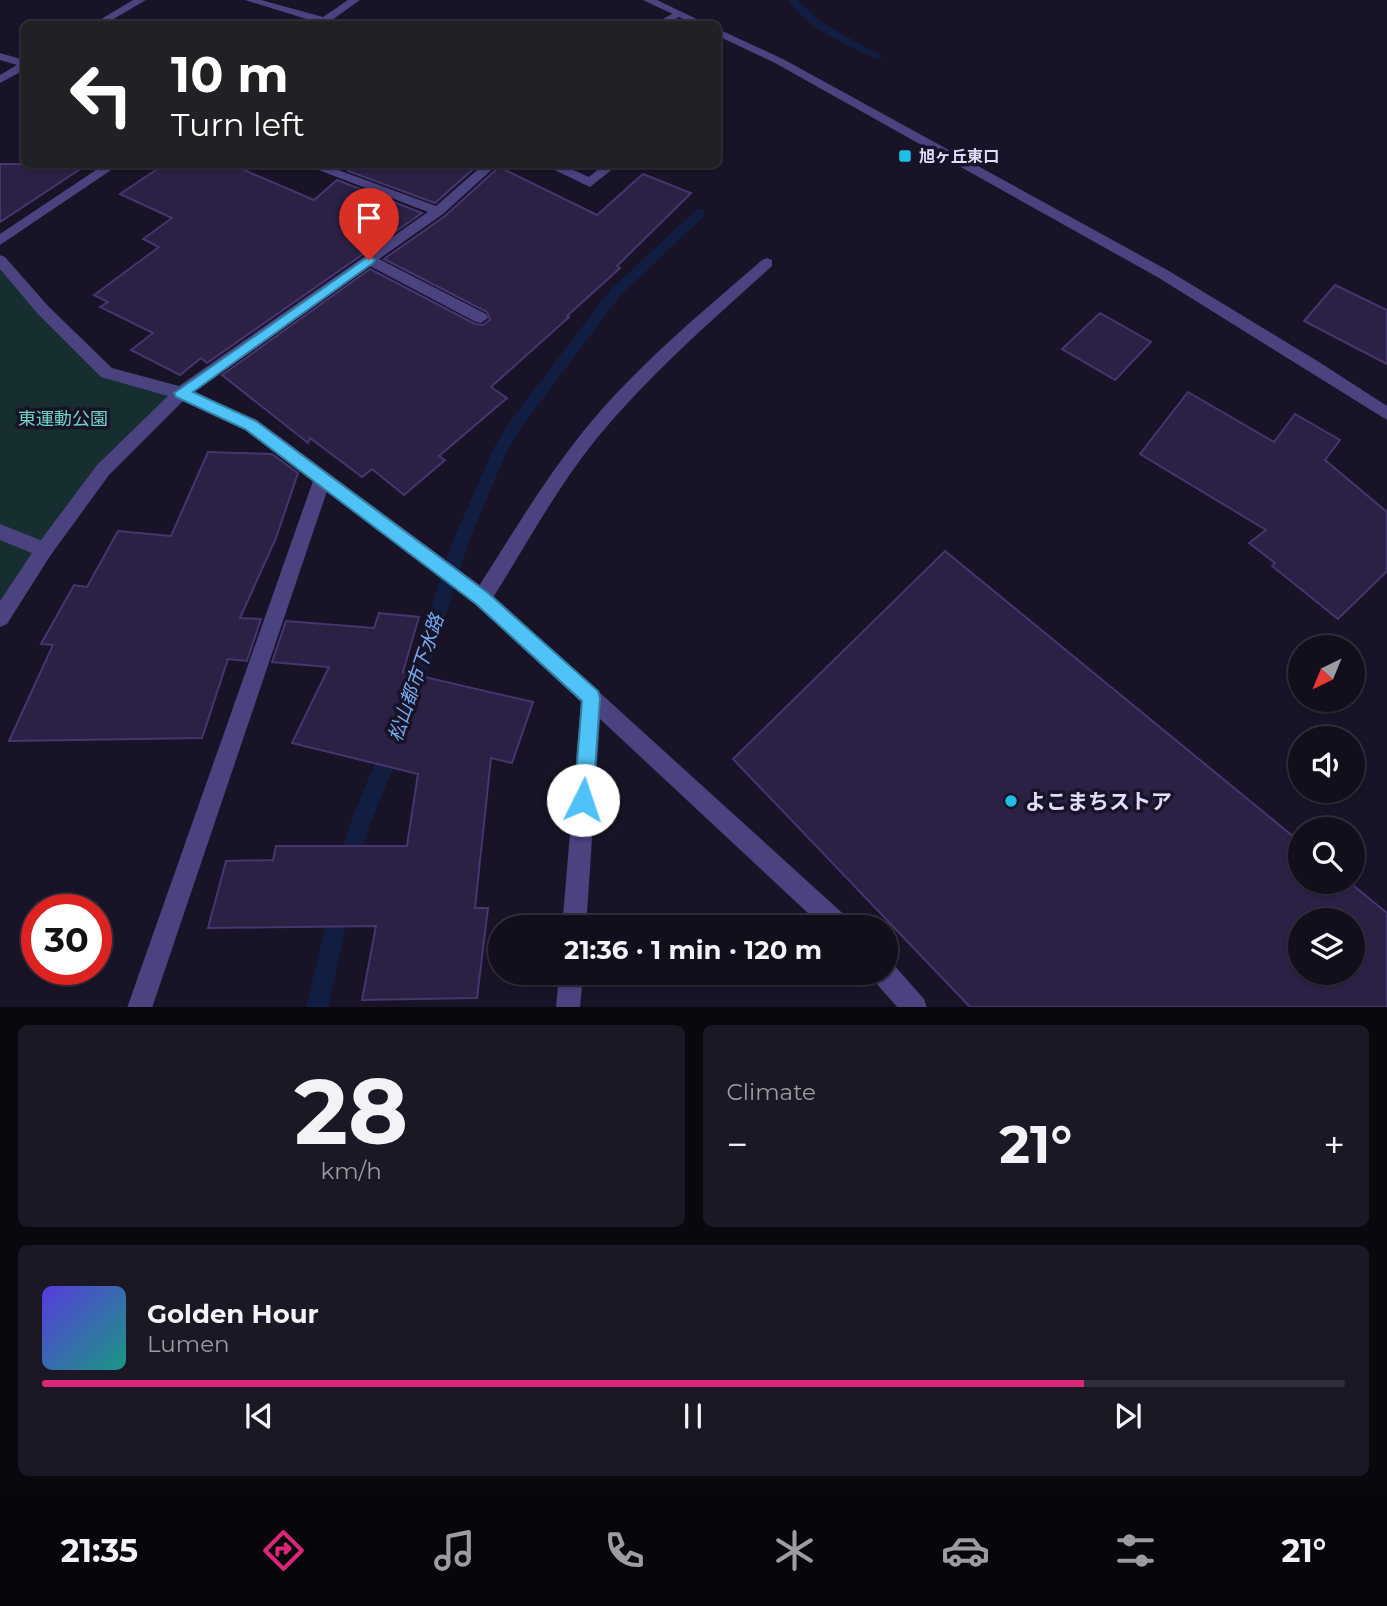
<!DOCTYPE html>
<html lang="en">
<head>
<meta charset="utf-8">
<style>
  :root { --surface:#120e1c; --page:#1b1725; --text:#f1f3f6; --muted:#9c9ca3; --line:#312e3b; --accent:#db2777 }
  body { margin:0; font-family:Montserrat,"Noto Sans JP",sans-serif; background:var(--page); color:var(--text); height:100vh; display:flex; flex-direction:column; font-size:26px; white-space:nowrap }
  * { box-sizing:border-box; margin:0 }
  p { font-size:23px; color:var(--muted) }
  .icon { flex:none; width:38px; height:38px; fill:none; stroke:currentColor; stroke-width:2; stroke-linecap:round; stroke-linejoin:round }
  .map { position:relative; height:1007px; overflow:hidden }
  .side { display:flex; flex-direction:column; gap:18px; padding:18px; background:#0a080f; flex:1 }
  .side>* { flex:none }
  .top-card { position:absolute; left:21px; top:21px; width:700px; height:147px; border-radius:10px; box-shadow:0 2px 5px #0004,0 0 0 2px var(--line); background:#202124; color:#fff; overflow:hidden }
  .needle { width:46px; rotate:223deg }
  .fabs { position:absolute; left:1288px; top:635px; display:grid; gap:14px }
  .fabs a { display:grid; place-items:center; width:77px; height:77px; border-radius:50%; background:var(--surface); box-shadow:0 2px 5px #0004,0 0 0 2px var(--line); font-size:35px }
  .speed { position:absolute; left:21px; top:894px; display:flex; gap:14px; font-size:35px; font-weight:700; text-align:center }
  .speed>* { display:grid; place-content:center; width:91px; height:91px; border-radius:50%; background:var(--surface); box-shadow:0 2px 5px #0004,0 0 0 2px var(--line); line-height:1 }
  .speed .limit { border:10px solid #d22; background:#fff; color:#111 }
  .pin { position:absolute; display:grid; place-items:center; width:60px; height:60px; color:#fff; margin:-72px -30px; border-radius:50% 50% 50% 0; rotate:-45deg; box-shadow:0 0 7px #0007 }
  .pin .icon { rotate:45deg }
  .me { position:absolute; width:77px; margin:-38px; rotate:4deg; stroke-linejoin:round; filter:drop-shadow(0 0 5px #0008) }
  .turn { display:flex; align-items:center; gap:24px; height:147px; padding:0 35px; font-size:32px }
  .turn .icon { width:91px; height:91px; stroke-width:2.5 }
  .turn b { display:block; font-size:49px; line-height:60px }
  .big { font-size:52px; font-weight:700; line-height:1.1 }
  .side .tile { flex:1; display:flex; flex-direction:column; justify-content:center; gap:10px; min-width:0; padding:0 24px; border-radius:10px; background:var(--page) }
  .side .dial { align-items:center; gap:0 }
  .dial b { font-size:91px; line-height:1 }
  .song { display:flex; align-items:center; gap:21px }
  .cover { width:84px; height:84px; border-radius:10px; background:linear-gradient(135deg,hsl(250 70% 55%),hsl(170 70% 35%)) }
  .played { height:7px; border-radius:4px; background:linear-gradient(90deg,var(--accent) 80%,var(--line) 80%) }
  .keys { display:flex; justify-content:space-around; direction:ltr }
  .heat { display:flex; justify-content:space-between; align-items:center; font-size:38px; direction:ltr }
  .side .tiles { flex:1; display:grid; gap:18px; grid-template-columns:1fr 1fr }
  .tile:last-child { grid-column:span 2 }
  .trip { position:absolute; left:488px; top:915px; width:410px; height:70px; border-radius:35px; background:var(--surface); box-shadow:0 2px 5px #0004,0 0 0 2px var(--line); font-weight:700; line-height:70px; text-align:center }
  .menu { display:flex; height:112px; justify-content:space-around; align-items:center; background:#07060b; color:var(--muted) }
  .menu .icon { width:49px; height:49px }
  .menu .selected { color:var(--accent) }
  .menu b { font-size:32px; color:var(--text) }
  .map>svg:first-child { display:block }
</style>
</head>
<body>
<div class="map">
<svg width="1387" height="1008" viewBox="0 0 1387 1008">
  <rect width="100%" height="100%" fill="#181326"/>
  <!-- green -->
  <path fill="#162e30" d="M0,260L107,373L181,393L103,470L0,618Z"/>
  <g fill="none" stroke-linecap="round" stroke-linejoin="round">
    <!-- stream -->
    <g fill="#111e41" fill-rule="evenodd">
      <path d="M788,0H798L821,22L883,57L874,59C845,43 807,29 788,0Z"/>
      <path d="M700,209L704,210V216L620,296L524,424L506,453L469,541L421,694L418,700L412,703L406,700L403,694L453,541L494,447L514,416L610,290L696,210Z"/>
      <path d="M392,739L399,741L401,748L369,827L357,872L350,875L343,872C333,849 375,767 385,741Z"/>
      <path d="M340,897L347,900L350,907L328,1008H306L330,907L333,900Z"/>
    </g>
  </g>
  <!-- building -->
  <g fill="#2b2145" stroke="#46356f" stroke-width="2" fill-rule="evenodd">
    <path d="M0,164H88L0,222Z"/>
    <path d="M165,164H230L314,200L337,180L422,213L207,363L201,358L180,375L131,350L153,333L100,307L108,302L94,295L159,247L143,239L172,218L120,194Z"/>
    <path d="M356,164H479L435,203L348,171Z"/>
    <path d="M499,167L597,215L643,174L691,193L617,266L620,268L567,316L569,317L491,387L507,398L439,456L445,460L404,495L372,469L362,477L310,438L308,443L222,375L370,269L475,324L483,325L490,320L487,312L384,259L445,216Z"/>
    <path d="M1335,285L1387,310V364L1304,321Z"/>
    <path d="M1100,313L1151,342L1115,380L1062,349Z"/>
    <path d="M1188,392L1274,442L1295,414L1340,440L1325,460L1387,512V571L1338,619L1272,566L1275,563L1249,543L1266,530L1140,454Z"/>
    <path d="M208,452L272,454L298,473L276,538L240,618L261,619L247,661L228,659L202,738L9,741L53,645L41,644L74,585L87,587L118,531L171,536Z"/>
    <path d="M945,551L1300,842V882H1349L1387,913V1007H970L733,759ZM1300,920H1353V973H1300Z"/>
    <path d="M379,613L419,617L403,672L533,702L512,763L491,758L475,908H488L477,998L362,1000L376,926L208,928L226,861L273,860L276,846H407L418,774L292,743L329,667L272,662L286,621L374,628Z"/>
  </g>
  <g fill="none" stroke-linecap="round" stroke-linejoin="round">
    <!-- service -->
    <g fill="#4b4380" fill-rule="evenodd">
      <path d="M767,258L772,260V266C711,321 649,375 597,438C555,490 524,549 489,604L482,607L475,604L473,598L475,592C510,538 542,483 582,433C634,368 700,314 762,260Z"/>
      <path d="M0,524L50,544L53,550L50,556L44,558L0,540Z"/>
    </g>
    <!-- minor -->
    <g fill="#4b4380" fill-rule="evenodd">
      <path d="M133,0H146L105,24H93Z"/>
      <path d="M245,0H261L323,17L348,0H360L332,20L339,24H315L316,22Z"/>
      <path d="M676,12L685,14L666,24H653Z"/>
      <path d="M0,53L24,60V70L0,83V75L17,65L0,60Z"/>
      <path d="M105,164H120L0,245V234Z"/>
      <path d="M303,164H322L436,206L484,164H498L443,214L379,259L486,314L488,318L481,323L476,322L370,266L194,392L257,420L489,592L850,920L854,928H824L600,719L586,928H562L581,702L475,604L327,491L152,1008H127L313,481L245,430L183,401L109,475L50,556L7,624L0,627V601L38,544L97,465L168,396L101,377L38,314L0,269V255L5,257L48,306L112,368L179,386L428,212Z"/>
      <path d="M542,164H560L589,177L605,164H619L590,187Z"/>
      <path d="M886,962L893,964L924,999L927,1008H898L875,982L872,973H886Z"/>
      <path d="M559,973H583L580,1008H556Z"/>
    </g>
    <!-- tertiary -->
    <g fill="#4b4380" fill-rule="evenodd">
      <path d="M643,0H657L707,24H694Z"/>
      <path d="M718,29L783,59L1169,271L1319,362L1387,406V420L1159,278L775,63L718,36Z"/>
    </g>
  </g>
  <!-- route -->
  <path fill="#4fc3f7" stroke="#337fa1" stroke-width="2" d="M369,256L375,260L373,263L193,392L256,421L488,593L598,691L600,698L593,800L590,807L583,810L576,807L574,800L582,701L476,604L245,429L176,397L174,393Z"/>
  <!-- markers -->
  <g fill="#1dbfe6" stroke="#181326" stroke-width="2.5">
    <rect x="898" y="149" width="14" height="14" rx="3.5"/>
    <circle cx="1011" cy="801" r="7"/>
  </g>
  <g text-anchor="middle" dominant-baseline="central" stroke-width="7" stroke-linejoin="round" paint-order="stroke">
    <!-- far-poi labels -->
    <g font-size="16" font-weight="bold" fill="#e2dcfb" stroke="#181326" text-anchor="start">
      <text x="919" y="156">旭ヶ丘東口</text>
    </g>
    <!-- park labels -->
    <g font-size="18" fill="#6fd4c4" stroke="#181326">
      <text x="63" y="419">東運動公園</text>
    </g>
    <!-- water labels -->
    <g font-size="19" font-style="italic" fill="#75abf0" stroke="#181326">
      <text transform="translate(416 678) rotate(-71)">松山都市下水路</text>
    </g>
    <!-- near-poi labels -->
    <g font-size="21" font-weight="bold" fill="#e2dcfb" stroke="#181326" text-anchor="start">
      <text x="1025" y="801">よこまちストア</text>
    </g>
  </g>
</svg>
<div class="fabs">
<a><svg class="needle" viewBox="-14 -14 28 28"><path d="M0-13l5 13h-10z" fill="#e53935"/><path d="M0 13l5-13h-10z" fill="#9c9ca3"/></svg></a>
<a><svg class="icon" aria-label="sound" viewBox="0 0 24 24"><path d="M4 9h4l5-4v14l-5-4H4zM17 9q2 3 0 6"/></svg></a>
<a><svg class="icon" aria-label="search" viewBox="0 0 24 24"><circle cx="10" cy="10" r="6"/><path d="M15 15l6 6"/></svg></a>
<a><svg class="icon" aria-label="layers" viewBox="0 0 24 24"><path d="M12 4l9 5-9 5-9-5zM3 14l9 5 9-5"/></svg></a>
</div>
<div class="speed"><div class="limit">30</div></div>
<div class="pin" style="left:369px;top:260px;background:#d93025"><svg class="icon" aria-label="arrive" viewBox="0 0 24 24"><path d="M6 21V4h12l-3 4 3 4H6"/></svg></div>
<svg class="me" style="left:583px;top:800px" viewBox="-20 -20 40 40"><circle r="19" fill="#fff"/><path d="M0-13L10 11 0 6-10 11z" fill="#4fc3f7"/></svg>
<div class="trip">21:36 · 1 min · 120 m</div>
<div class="top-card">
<div class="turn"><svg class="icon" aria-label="left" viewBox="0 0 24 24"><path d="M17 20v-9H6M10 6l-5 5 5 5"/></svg><div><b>10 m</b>Turn left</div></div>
</div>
</div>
<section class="side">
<div class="tiles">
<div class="tile dial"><b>28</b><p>km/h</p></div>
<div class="tile"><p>Climate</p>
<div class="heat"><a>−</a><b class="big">21°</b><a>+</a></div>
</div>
<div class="tile">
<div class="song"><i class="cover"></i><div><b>Golden Hour</b><p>Lumen</p></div></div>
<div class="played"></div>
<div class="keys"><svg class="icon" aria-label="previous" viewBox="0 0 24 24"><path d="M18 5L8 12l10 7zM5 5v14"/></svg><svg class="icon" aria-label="pause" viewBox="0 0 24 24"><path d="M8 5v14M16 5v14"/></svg><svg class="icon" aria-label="next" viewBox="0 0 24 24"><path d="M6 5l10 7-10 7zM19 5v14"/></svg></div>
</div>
</div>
</section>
<nav class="menu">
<b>21:35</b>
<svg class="icon selected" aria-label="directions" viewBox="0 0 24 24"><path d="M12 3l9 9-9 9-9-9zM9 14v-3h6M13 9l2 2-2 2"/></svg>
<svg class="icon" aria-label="music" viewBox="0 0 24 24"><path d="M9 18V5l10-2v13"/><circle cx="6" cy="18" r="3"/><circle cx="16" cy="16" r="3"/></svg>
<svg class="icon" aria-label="phone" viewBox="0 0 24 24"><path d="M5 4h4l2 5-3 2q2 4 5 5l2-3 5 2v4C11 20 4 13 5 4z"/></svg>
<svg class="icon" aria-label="climate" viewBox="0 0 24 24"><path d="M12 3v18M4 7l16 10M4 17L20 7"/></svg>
<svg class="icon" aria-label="car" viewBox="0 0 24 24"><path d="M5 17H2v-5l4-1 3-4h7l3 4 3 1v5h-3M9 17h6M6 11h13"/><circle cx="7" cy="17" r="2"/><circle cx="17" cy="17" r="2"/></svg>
<svg class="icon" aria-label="filters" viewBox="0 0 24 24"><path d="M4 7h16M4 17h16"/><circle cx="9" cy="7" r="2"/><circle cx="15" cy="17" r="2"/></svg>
<b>21°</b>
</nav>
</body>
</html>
